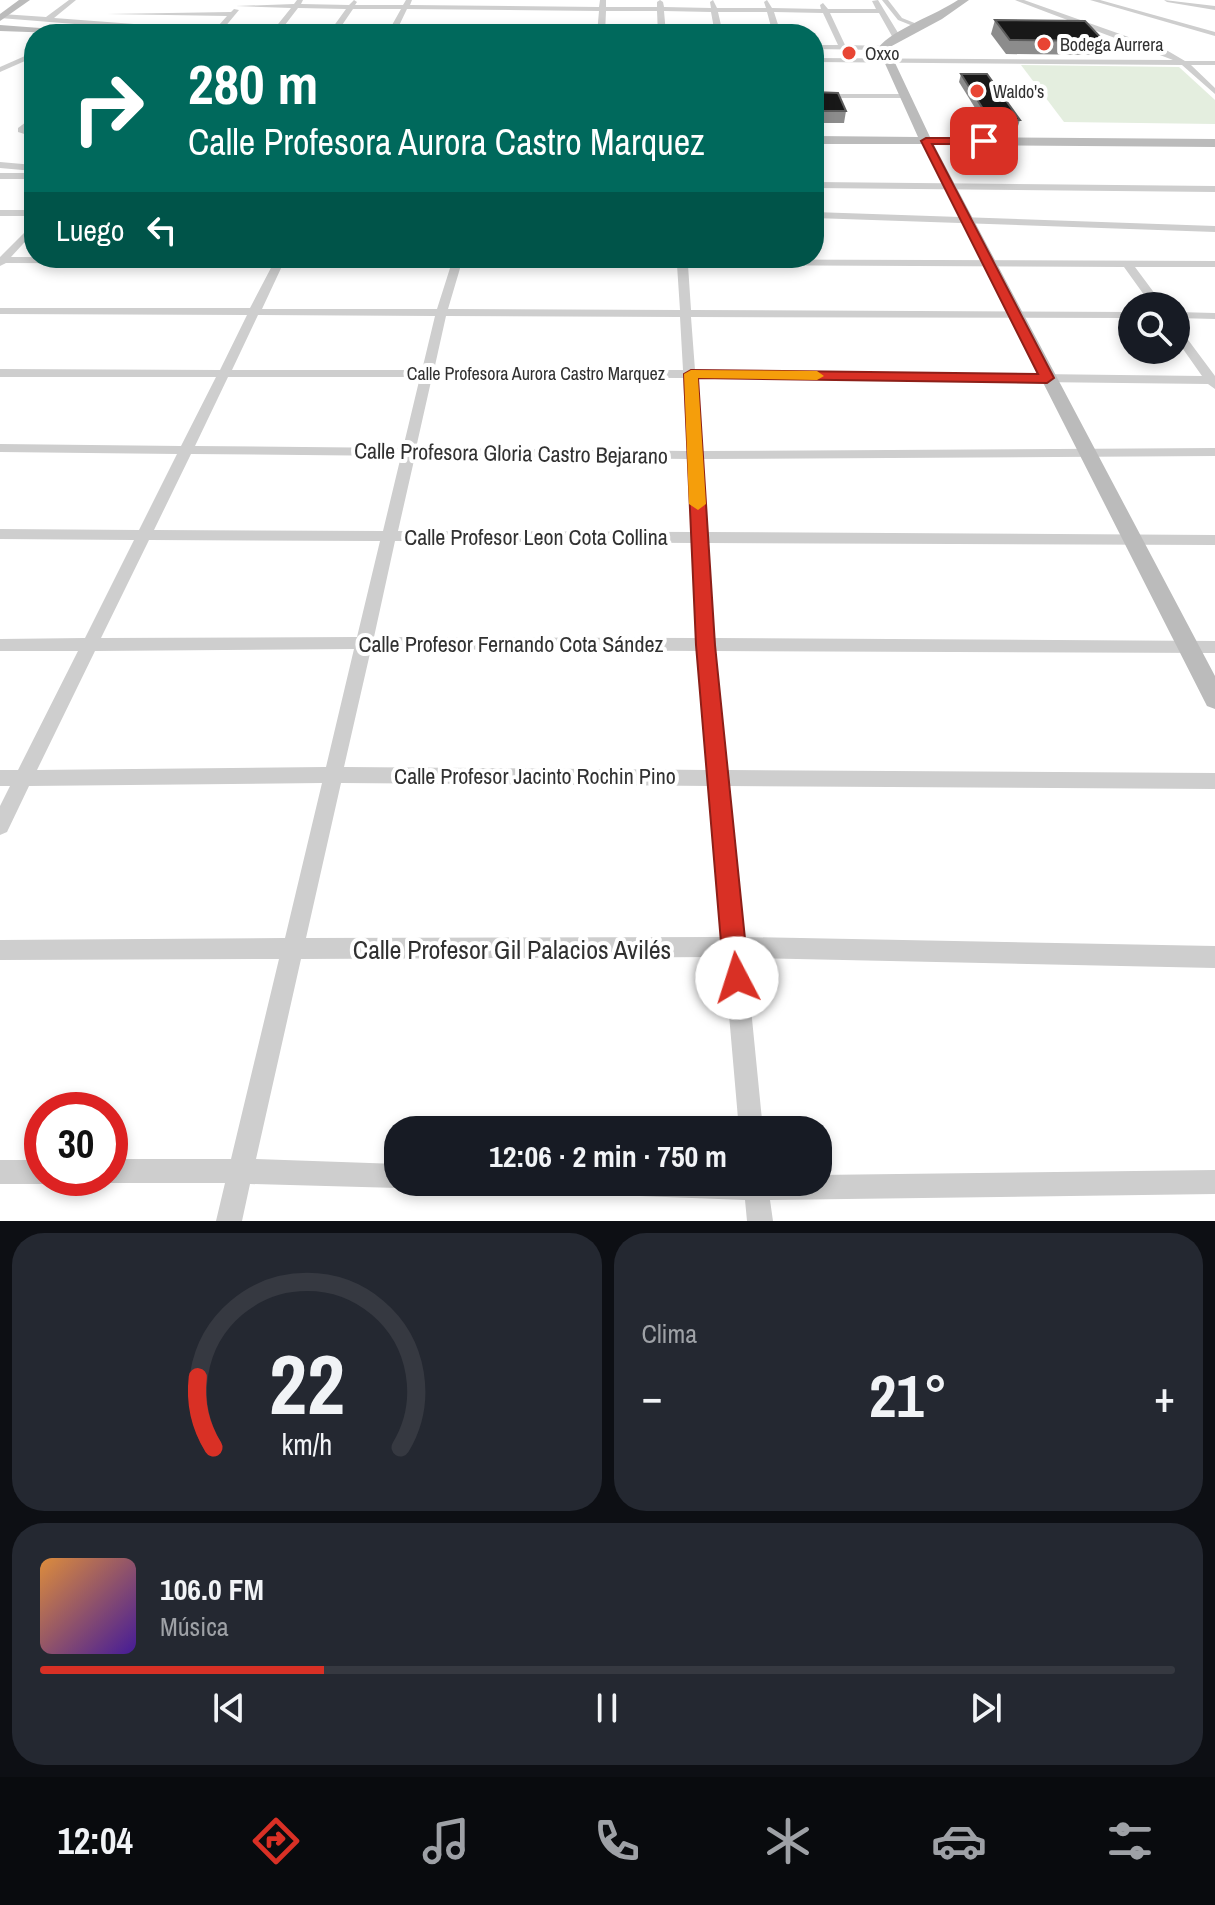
<!DOCTYPE html>
<html lang="es">
<head>
<meta charset="utf-8">
<style>
  :root { --surface:#171b24; --page:#242831; --text:#f1f3f6; --muted:#9ea1a6; --line:#363941; --accent:#d93025 }
  body { margin:0; font-family:"Archivo Narrow",sans-serif; background:var(--page); color:var(--text); height:100vh; display:flex; flex-direction:column; font-size:30px; white-space:nowrap }
  * { box-sizing:border-box; margin:0 }
  p { font-size:26px; color:var(--muted) }
  .icon { flex:none; width:44px; height:44px; fill:none; stroke:currentColor; stroke-width:2; stroke-linecap:round; stroke-linejoin:round }
  .map { position:relative; height:1221px; overflow:hidden }
  .details { display:flex; flex-direction:column; gap:12px; padding:12px; background:#0d0f14; flex:1 }
  .details>* { flex:none }
  .hud { position:absolute; left:24px; top:24px; width:800px; height:244px; border-radius:32px; box-shadow:0 4px 12px #0003; background:#00695c; color:#fff; overflow:hidden }
  .tools { position:absolute; left:1118px; top:292px; display:grid; gap:16px }
  .tools a { display:grid; place-items:center; width:72px; height:72px; border-radius:50%; background:var(--surface); box-shadow:0 4px 12px #0003; font-size:40px }
  .speed { position:absolute; left:24px; top:1092px; display:flex; gap:16px; font-size:40px; font-weight:700; text-align:center }
  .speed>* { display:grid; place-content:center; width:104px; height:104px; border-radius:50%; background:var(--surface); box-shadow:0 4px 12px #0003; line-height:1 }
  .speed .limit { border:12px solid #d22; background:#fff; color:#111 }
  .pin { position:absolute; display:grid; place-items:center; width:68px; height:68px; color:#fff; margin:-34px; border-radius:16px; box-shadow:0 4px 12px #0006 }
  .me { position:absolute; width:88px; margin:-44px; rotate:355deg; stroke-linejoin:round; filter:drop-shadow(0 0 6px #0008) }
  .turn { display:flex; align-items:center; gap:28px; height:168px; padding:0 32px; font-size:36px }
  .turn .icon { width:104px; height:104px; stroke-width:2.5 }
  .turn b { display:block; font-size:56px; line-height:68px }
  .then { display:flex; align-items:center; height:76px; padding:0 32px; background:#0003; gap:16px; font-size:30px }
  .big { font-size:60px; font-weight:700; line-height:1.1 }
  .details .card { flex:1; display:flex; flex-direction:column; justify-content:center; gap:12px; min-width:0; padding:0 28px; border-radius:32px; background:var(--page) }
  .details .dial { align-items:center; gap:0 }
  .dial svg { height:208px; overflow:visible; fill:none; stroke:var(--line); stroke-width:7; stroke-linecap:round; text-anchor:middle }
  .dial text { fill:var(--text); stroke:none }
  .song { display:flex; align-items:center; gap:24px }
  .cover { width:96px; height:96px; border-radius:12px; background:linear-gradient(135deg,hsl(30 70% 55%),hsl(260 70% 35%)) }
  .played { height:8px; border-radius:4px; background:linear-gradient(90deg,var(--accent) 25%,var(--line) 25%) }
  .keys { display:flex; justify-content:space-around; direction:ltr }
  .heat { display:flex; justify-content:space-between; align-items:center; font-size:44px; direction:ltr }
  .details .tiles { flex:1; display:grid; gap:12px; grid-template-columns:1fr 1fr }
  .card:last-child { grid-column:span 2 }
  .trip { position:absolute; left:384px; top:1116px; width:448px; height:80px; border-radius:32px; background:var(--surface); box-shadow:0 4px 12px #0003; font-weight:700; line-height:80px; text-align:center }
  .dock { display:flex; height:128px; justify-content:space-around; align-items:center; background:#090b0e; color:var(--muted) }
  .dock .icon { width:56px; height:56px }
  .dock .current { color:var(--accent) }
  .dock b { font-size:36px; color:var(--text) }
  .map>svg:first-child { display:block }
</style>
</head>
<body>
<div class="map">
<svg width="1215" height="1221" viewBox="0 0 1215 1221">
  <rect width="100%" height="100%" fill="#fff"/>
  <!-- green -->
  <path fill="#e4eedf" d="M1021,65L1179,67L1215,100V124L1064,122Z"/>
  <g fill="none" stroke-linecap="round" stroke-linejoin="round">
    <!-- street -->
    <g fill="#cecece" fill-rule="evenodd">
      <path d="M69,0H76L54,18L174,27L199,34L0,18L2,14L46,17Z"/>
      <path d="M297,0H303L301,4L349,5L354,0L357,2L355,5H403L406,0H412L410,5L599,7L600,0H606V7H657V2L660,0L663,2L664,7L711,8L710,2L713,0L717,8H766L764,2L767,0L772,8L821,9L820,5L823,3L828,9H876L872,1L878,0L900,36L893,38L879,13H830L845,45L886,46L883,50L814,49V45H838L823,13L774,12L781,34H773L767,12H718L723,34H715L711,12L664,11L666,34H658L657,11H606L605,34H597L599,11L407,9L395,34H387L401,9H353L336,34H328L346,9L298,8L278,34H270L291,8L236,6L294,4Z"/>
      <path d="M882,0H888L902,18L922,26L918,28L898,20Z"/>
      <path d="M1015,0H1024L1168,51L1185,61H1215V65H1191L1215,88V94L1182,65L814,62V58L1173,60Z"/>
      <path d="M1090,0H1100L1215,32V36Z"/>
      <path d="M1164,0L1215,6V10L1167,2Z"/>
      <path d="M234,9L239,10L219,34H211L227,16L107,14L231,12Z"/>
      <path d="M454,24L542,25L546,27L542,29L452,27Z"/>
      <path d="M34,52V57L0,72V67Z"/>
      <path d="M814,94H904L908,96L904,98H814Z"/>
      <path d="M34,116V123L27,129L34,131V137L18,132V128Z"/>
      <path d="M0,162L34,165V171L0,168Z"/>
      <path d="M0,173H28L33,176L28,179H0Z"/>
      <path d="M814,182L1215,186V192L814,188Z"/>
      <rect x="0" y="210" width="34" height="6"/>
      <path d="M814,212L1215,226V232L814,218Z"/>
      <path d="M34,223V232L11,257L1215,261V267H1135L1164,306H1152L1124,267L688,265L691,310L1132,312V318L691,317L695,370L1202,376L1176,339V327L1180,329L1215,376V389L1208,384L696,378L701,451L1215,448V456L701,459L706,532L1215,535V545L707,543L714,638L1215,641V653L715,651L727,770L1215,773V789L728,786L744,937L1215,946V968L746,958L763,1130H739L724,957L301,959L256,1159L398,1164V1182H408L407,1185L398,1188L250,1184L242,1221H216L225,1183H110L101,1180L110,1178V1159H231L279,959L0,960V940L285,938L322,783L29,786L7,832L0,835V806L10,786H0V770H18L78,651H0V639L85,638L134,540L0,539V529L139,530L177,454L0,452V444L181,446L216,377H0V369L220,370L247,315L0,314V308H250L273,264L6,263L0,266V257ZM283,264L451,265L437,309H262ZM461,265H677L680,310L448,309ZM258,315L435,316L422,370H232ZM446,316L680,317L683,370H434ZM228,377H420L403,448L195,446ZM432,377L683,378L687,451L416,448ZM191,454L401,456L383,531L154,530ZM415,456L688,459L692,532L398,531ZM149,540L380,541L357,637L101,638ZM395,541L692,543L697,638L374,637ZM354,649L326,767L37,770L95,651ZM371,649L698,651L708,770L344,767ZM341,783L710,786L723,937L306,938Z"/>
      <path d="M1176,312L1215,313V319L1176,318Z"/>
      <path d="M0,1160H42V1178H52L42,1184H0Z"/>
      <path d="M1215,1170V1194L770,1200L773,1221H747L745,1200L586,1194L577,1191L574,1182H818V1175Z"/>
    </g>
    <!-- secondary -->
    <g fill="#bbb" fill-rule="evenodd">
      <path d="M19,0H30L0,21V14Z"/>
      <path d="M958,0H969L942,19L888,48L930,137L1215,139V147L934,145L1215,676V709L1207,706L922,144H814V136L918,137L878,48C893,29 936,15 958,0Z"/>
      <path d="M0,25L80,31L85,34L0,31Z"/>
    </g>
  </g>
  <!-- wall -->
  <g fill="#8c8c8c">
    <path d="M995,20L1104,41L1099,55L1006,54L991,34Z"/>
    <path d="M961,74L1020,120L1017,129H988L959,82Z"/>
    <path d="M814,92L846,111L844,123H814Z"/>
  </g>
  <!-- building -->
  <g fill="#181818" stroke="#5d5d5d" stroke-width="2">
    <path d="M995,20L1085,21L1104,41L1010,40Z"/>
    <path d="M961,74H987L1020,120H990Z"/>
    <path d="M814,92L838,93L846,111H814Z"/>
  </g>
  <!-- route -->
  <path fill="#d93025" stroke="#8d1f18" stroke-width="2" d="M926,138H984L989,141L984,144H932L1054,378L1047,383L698,378L715,645L749,978L746,986L737,990L728,986L724,978L696,645L684,374L691,370L1038,374L921,141Z"/>
  <!-- slow -->
  <path fill="#f59e0b" d="M691,370L817,371L824,376L817,380L698,378L706,504L698,510L689,504L684,374Z"/>
  <!-- markers -->
  <g fill="#e84533" stroke="#fff" stroke-width="3">
    <circle cx="1044" cy="44" r="8"/>
    <circle cx="849" cy="53" r="8"/>
    <circle cx="977" cy="91" r="8"/>
  </g>
  <g text-anchor="middle" dominant-baseline="central" stroke-width="8" stroke-linejoin="round" paint-order="stroke">
    <!-- far-poi labels -->
    <g font-size="18" fill="#313131" stroke="#fff" text-anchor="start">
      <text x="1060" y="44">Bodega Aurrera</text>
      <text x="865" y="53">Oxxo</text>
      <text x="993" y="91">Waldo's</text>
    </g>
    <!-- far-street labels -->
    <g font-size="18" fill="#313131" stroke="#fff">
      <text x="536" y="373">Calle Profesora Aurora Castro Marquez</text>
    </g>
    <!-- street labels -->
    <g font-size="22" fill="#313131" stroke="#fff">
      <text transform="translate(511 453) rotate(1)">Calle Profesora Gloria Castro Bejarano</text>
      <text x="536" y="537">Calle Profesor Leon Cota Collina</text>
      <text x="511" y="644">Calle Profesor Fernando Cota Sández</text>
      <text x="535" y="776">Calle Profesor Jacinto Rochin Pino</text>
    </g>
    <!-- near-street labels -->
    <g font-size="26" fill="#313131" stroke="#fff">
      <text x="512" y="949">Calle Profesor Gil Palacios Avilés</text>
    </g>
  </g>
</svg>
<div class="tools">
<a><svg class="icon" aria-label="search" viewBox="0 0 24 24"><circle cx="10" cy="10" r="6"/><path d="M15 15l6 6"/></svg></a>
</div>
<div class="speed"><div class="limit">30</div></div>
<div class="pin" style="left:984px;top:141px;background:#d93025"><svg class="icon" aria-label="arrive" viewBox="0 0 24 24"><path d="M6 21V4h12l-3 4 3 4H6"/></svg></div>
<svg class="me" style="left:737px;top:978px" viewBox="-20 -20 40 40"><circle r="19" fill="#fff"/><path d="M0-13L10 11 0 6-10 11z" fill="#d93025"/></svg>
<div class="trip">12:06 · 2 min · 750 m</div>
<div class="hud">
<div class="turn"><svg class="icon" aria-label="right" viewBox="0 0 24 24"><path d="M7 20v-9h11M14 6l5 5-5 5"/></svg><div><b>280 m</b>Calle Profesora Aurora Castro Marquez</div></div>
<div class="then">Luego<svg class="icon" aria-label="left" viewBox="0 0 24 24"><path d="M17 20v-9H6M10 6l-5 5 5 5"/></svg></div>
</div>
</div>
<section class="details">
<div class="tiles">
<div class="card dial"><svg viewBox="0 0 100 80">
<path d="M14 69A42 42 0 1 1 86 69"/>
<path d="M14 69A42 42 0 0 1 8 42" stroke="#d93025"/>
<text x="50" y="56" font-size="32" font-weight="700">22</text>
<text x="50" y="72" font-size="11">km/h</text>
</svg></div>
<div class="card"><p>Clima</p>
<div class="heat"><a>−</a><b class="big">21°</b><a>+</a></div>
</div>
<div class="card">
<div class="song"><i class="cover"></i><div><b>106.0 FM</b><p>Música</p></div></div>
<div class="played"></div>
<div class="keys"><svg class="icon" aria-label="previous" viewBox="0 0 24 24"><path d="M18 5L8 12l10 7zM5 5v14"/></svg><svg class="icon" aria-label="pause" viewBox="0 0 24 24"><path d="M8 5v14M16 5v14"/></svg><svg class="icon" aria-label="next" viewBox="0 0 24 24"><path d="M6 5l10 7-10 7zM19 5v14"/></svg></div>
</div>
</div>
</section>
<nav class="dock">
<b>12:04</b>
<svg class="icon current" aria-label="directions" viewBox="0 0 24 24"><path d="M12 3l9 9-9 9-9-9zM9 14v-3h6M13 9l2 2-2 2"/></svg>
<svg class="icon" aria-label="music" viewBox="0 0 24 24"><path d="M9 18V5l10-2v13"/><circle cx="6" cy="18" r="3"/><circle cx="16" cy="16" r="3"/></svg>
<svg class="icon" aria-label="phone" viewBox="0 0 24 24"><path d="M5 4h4l2 5-3 2q2 4 5 5l2-3 5 2v4C11 20 4 13 5 4z"/></svg>
<svg class="icon" aria-label="climate" viewBox="0 0 24 24"><path d="M12 3v18M4 7l16 10M4 17L20 7"/></svg>
<svg class="icon" aria-label="car" viewBox="0 0 24 24"><path d="M5 17H2v-5l4-1 3-4h7l3 4 3 1v5h-3M9 17h6M6 11h13"/><circle cx="7" cy="17" r="2"/><circle cx="17" cy="17" r="2"/></svg>
<svg class="icon" aria-label="filters" viewBox="0 0 24 24"><path d="M4 7h16M4 17h16"/><circle cx="9" cy="7" r="2"/><circle cx="15" cy="17" r="2"/></svg>
</nav>
</body>
</html>
